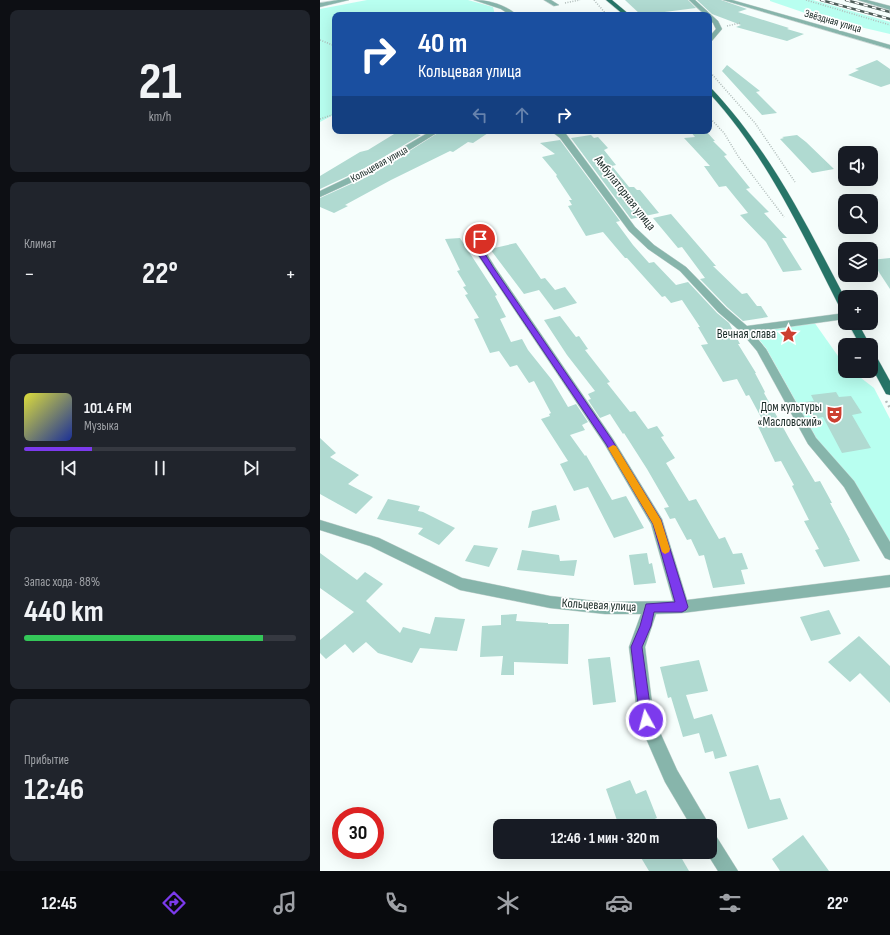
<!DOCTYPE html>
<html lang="ru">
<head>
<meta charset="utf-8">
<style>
  :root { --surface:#171b24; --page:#20242c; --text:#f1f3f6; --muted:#9ea1a6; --line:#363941; --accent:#7c3aed }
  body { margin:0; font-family:"Sofia Sans Condensed",sans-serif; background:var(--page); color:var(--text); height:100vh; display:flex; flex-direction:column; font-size:15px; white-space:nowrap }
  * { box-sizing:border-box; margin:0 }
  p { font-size:13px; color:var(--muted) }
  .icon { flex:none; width:22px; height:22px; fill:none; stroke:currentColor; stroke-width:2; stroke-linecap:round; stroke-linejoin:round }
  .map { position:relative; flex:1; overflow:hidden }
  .panel { display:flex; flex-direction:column; gap:10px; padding:10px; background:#0d0f14; width:320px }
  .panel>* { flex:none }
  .hud { position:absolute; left:12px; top:12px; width:380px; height:122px; border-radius:8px; box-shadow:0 4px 16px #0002; background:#1a4fa0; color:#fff; overflow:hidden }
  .buttons { position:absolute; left:518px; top:146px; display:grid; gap:8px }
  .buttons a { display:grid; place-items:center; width:40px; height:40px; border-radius:8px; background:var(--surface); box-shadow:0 4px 16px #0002; font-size:20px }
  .speed { position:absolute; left:12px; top:807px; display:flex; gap:8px; font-size:20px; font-weight:700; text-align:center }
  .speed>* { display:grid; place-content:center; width:52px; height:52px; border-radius:50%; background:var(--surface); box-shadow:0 4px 16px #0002; line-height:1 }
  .speed .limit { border:6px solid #d22; background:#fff; color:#111 }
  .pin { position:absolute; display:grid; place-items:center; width:34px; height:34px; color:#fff; margin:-17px; border:2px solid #fff; border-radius:50%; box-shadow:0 1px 4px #0007 }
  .me { position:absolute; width:44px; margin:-22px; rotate:353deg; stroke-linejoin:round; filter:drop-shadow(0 0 3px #0008) }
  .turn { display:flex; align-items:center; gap:14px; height:84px; padding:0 20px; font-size:18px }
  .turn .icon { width:52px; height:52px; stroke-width:2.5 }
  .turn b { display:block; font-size:28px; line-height:34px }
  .lanes { display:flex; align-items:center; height:38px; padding:0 20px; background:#0003; justify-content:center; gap:20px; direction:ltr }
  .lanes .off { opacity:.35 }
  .big { font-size:30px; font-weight:700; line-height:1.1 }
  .panel .card { flex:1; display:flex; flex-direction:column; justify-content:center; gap:6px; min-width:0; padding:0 14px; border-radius:8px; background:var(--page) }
  .panel .dial { align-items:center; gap:0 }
  .dial b { font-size:52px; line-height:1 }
  .song { display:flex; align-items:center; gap:12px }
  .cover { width:48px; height:48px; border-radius:6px; background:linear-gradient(135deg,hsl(60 70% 55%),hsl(230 70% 35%)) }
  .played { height:4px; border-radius:2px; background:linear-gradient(90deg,var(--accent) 25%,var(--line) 25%) }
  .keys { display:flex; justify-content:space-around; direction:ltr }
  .heat { display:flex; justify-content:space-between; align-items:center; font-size:22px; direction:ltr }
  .charge { height:6px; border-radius:3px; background:linear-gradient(90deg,#34c759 88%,var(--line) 0) }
  .trip { position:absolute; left:173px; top:819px; width:224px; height:40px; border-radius:8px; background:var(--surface); box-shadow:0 4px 16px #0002; font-weight:700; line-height:40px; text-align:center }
  .dock { display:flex; height:64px; justify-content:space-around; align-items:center; background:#090b0e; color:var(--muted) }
  .dock .icon { width:28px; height:28px }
  .dock .current { color:var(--accent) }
  .dock b { font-size:18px; color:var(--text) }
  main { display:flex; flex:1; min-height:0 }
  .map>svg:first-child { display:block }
</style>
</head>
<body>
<main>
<section class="panel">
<div class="card dial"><b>21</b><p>km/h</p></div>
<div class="card"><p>Климат</p>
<div class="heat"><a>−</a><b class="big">22°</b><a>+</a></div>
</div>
<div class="card">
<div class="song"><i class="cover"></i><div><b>101.4 FM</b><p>Музыка</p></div></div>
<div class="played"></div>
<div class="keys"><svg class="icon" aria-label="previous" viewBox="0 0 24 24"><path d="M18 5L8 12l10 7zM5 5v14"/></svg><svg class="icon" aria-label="pause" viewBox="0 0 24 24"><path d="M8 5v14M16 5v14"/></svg><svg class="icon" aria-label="next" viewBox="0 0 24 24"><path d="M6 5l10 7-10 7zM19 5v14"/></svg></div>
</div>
<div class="card"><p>Запас хода · 88%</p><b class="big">440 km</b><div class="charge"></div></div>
<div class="card"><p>Прибытие</p><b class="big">12:46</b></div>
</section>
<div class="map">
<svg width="570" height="871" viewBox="0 0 570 871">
  <rect width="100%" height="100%" fill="#f6fefc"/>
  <!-- green -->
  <g fill="#b8fff0">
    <path d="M47,0H148L173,7L175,15H15V114L0,122V9Z"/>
    <path d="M450,0H493L570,22V34L536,26L509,17L491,15L450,1Z"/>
    <path d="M494,322L525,366V371H532L554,388L570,419V545L498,441L446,348L432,331Z"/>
  </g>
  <!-- building -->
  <g fill="#b0dad1">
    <path d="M305,0H368L376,8L321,15Z"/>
    <path d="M377,0H401L427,9L418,12L469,28L467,29L484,34L467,41L416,27L421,25L392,14Z"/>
    <path d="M557,60L570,69V84L561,87L528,75L539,70L535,69Z"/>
    <path d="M407,65L440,91L436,92L457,113L442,115L402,71Z"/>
    <path d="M79,131H86L101,135L45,168L0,189V176L40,152L48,150Z"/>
    <path d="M121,131H171L153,143L148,142L133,152L130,151L71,180L25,205L28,206L14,213L0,207V198L53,174Z"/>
    <path d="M370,131H386L395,141H393L407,155L404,156L430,188L426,189L449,212L444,213L467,238H462L482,270L463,272L446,242L420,215L428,213L406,186L399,187L384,166H390L364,138L375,137Z"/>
    <path d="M271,135L274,138L278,137L288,148L284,150L296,165L292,166L309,187H314L317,190H320L339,213L311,219L251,138Z"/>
    <path d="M477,135L486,142L514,169L492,173L460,139L464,138L462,137Z"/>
    <path d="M240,140L300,221L296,222L313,245L329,263L334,262L356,285L368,282L397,313L409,323L420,344H418L436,373H435L445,392L444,393L470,440L495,482L500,481L512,503H510L530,540H529L540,561L504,567L495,550L499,549L484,521L489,520L472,486L474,485L461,461L455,462L436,422L443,421L429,395L426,396L417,379L403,382L381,345L388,344L378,327H380L362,300L351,303L345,296L342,297L307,258H305L283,232L266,236L248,206L252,205L249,200H252L236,176L237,175L222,157L235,154L220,143Z"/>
    <path d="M351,214L396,266H393L422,294L427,293L437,306H441L448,317L423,321L407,307L380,279L385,278L362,247L358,248L333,218Z"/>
    <path d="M140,238L177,295L175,296L186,317L180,319L191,342L202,339L208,350L232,380L248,407L256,404L268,422L262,425L265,430L250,435L265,456L266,455L292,500L306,496L324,528L294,538L268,487L254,491L240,464L248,461L221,419L230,416L229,414L231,413L214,381L209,383L197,365L190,367L179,351L170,353L154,319L159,318L145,295L148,294L143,287L146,286L137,271L140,270L125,239Z"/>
    <path d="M196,243L221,279L225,278L235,290L245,287L257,303L234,310L219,290L204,294L170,249Z"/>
    <path d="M570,258V289L551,260Z"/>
    <path d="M240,316L256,337L259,336L268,349L265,350L290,382L287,383L310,412L315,411L328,429L337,426L344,436L341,437L355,458L346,463L369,501L376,499L399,539L405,537L413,554L422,553L428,569L421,570L425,584L393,588L384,555L379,556L371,539L367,540L355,518L350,519L344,508L349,507L327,469L304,433L303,434L290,414L280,418L268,400L271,399L268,394L275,391L247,355L224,320Z"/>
    <path d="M516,392L519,397L531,396L542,413L532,415L551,448L522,453L503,417L493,419L484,402L494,401L491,395Z"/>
    <path d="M0,438L16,453L10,457L39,475L28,484L53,497L36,514L0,494Z"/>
    <path d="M68,499L100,506L98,511L103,512L135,528L119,545L98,534L103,528L57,519Z"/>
    <path d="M236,505L240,520L208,528L212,511Z"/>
    <path d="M154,545L178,548L169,567L145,561Z"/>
    <path d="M202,550L239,555L240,561L257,560L254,576L197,570Z"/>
    <path d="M0,553L37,580L45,572L63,584L46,601L80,633L83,627L110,634L115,617L145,619L137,651L100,648L92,663L58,653L46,642L33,653L25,644L6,659L0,653V640L34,612L0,588Z"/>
    <path d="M327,553L329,564L332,563L336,583L314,585L309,555Z"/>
    <path d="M509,610L521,634L491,641L480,617Z"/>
    <path d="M197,614L196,621L228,623V624H249L248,664L194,662V675H181L183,656L160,657L162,626L181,625V615Z"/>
    <path d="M539,636L570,666V703L540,673L530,682L508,662Z"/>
    <path d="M290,657L296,702L273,705L268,659Z"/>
    <path d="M379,660L388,691L366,695L374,719L392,714L407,756L395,759L393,751L385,753L379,733L363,737L351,697L348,698L340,667Z"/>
    <path d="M438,765L450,800L460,798L468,819L428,829L409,772Z"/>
    <path d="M310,780L316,794L326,790L337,818L317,826H299L286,789Z"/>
    <path d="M483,835L509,871H460L452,859Z"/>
    <path d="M327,852H358L369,871H329L320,856Z"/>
  </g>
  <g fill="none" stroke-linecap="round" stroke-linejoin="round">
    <defs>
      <g id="minor">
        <path d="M18,0H29L0,7V3Z"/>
        <path d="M154,0C169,0 186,5 197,15H190L181,9Z"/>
        <path d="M224,0H231L239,5L234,6Z"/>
        <path d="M369,0H375L398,21L402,29L391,42L389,43V37L396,29L393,23L389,19V15H385Z"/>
        <path d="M403,0H412L570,45V49Z"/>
        <path d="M538,0H547L570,6V10Z"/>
        <path d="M111,131H120L52,173L0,197V191L46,169Z"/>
        <path d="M231,131H240L246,134L315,227L334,245L366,267L406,308L427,326L525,313V319L432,332L446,349L496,438L534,481L570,542V560L565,558L524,487L488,444L437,351L421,332L398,312L360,271L328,249L309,231L240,138Z"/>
        <path d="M160,236L165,239L167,254L175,267L293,439L342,519L367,600L570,575V587L362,613L336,614L325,647L334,719L357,770L390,826H371L345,782L318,720L309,647L321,614H285L230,608L140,590L50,546L0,530V520L59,538L142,578L230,596L285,602L353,601L331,524L285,445L157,254L155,239Z"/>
        <path d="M390,833L396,836L418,871H398L386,852H390Z"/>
      </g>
      <g id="major">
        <path d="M286,0H292L310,15H304Z"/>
        <path d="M389,87L391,88C451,152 485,222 525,298V311L520,308C482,233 447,156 389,93Z"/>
        <path d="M528,323H538L550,345H540Z"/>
        <path d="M551,353L555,354L570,381V395L566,394L551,366Z"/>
      </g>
    </defs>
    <!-- minor casing -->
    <use href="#minor" stroke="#ced8d6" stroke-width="1"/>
    <!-- major casing -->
    <use href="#major" stroke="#ced8d6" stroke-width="1"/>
    <!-- path-far1 -->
    <g stroke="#b1bcba" stroke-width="1.5" stroke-dasharray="1 1.5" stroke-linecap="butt">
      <path d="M274,0L287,15"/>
      <path d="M486,0L570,25"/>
      <path d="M245,3L260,0"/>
      <path d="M407,26L420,23"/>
      <path d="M0,40L15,46"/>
      <path d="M389,71L435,123L475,182"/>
      <path d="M389,117L404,133L418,156L464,217"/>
      <path d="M0,119L15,114"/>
    </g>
    <!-- path -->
    <path stroke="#b1bcba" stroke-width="2.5" stroke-dasharray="2 3" stroke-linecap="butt" d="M566,401L570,408"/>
    <!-- minor -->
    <use href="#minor" fill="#87b5ab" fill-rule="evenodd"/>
    <!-- major -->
    <use href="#major" fill="#277568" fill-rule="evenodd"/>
    <defs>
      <g id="rail">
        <path d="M501,0L570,19"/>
        <path d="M526,0L570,12"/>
      </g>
    </defs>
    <!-- rail casing -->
    <use href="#rail" stroke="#4e5d59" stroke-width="2.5"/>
    <!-- rail -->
    <use href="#rail" stroke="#fff" stroke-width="1.5" stroke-dasharray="4.5" stroke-linecap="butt"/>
  </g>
  <!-- route -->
  <path fill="#7c3aed" stroke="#51269a" d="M157,237L163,239L165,254L173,267L292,440L341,520L368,607L366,610L362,612H334L331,626L322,647L332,720L330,724L326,726L321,724L320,720L311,647L320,626L326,604L355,602L333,524L286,444L158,254Z"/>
  <!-- slow -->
  <path fill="#f59e0b" d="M293,445L296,446L341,520L350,549L349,552L345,554L342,552L333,524L288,448Z"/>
  <!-- icons -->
  <defs>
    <symbol id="sight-bare" viewBox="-9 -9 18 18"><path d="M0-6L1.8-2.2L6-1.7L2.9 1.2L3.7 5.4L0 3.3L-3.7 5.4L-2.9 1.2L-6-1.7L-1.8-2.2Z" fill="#cc3f30" stroke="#fff" stroke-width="2.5" paint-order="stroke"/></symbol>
    <symbol id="theatre-bare" viewBox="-9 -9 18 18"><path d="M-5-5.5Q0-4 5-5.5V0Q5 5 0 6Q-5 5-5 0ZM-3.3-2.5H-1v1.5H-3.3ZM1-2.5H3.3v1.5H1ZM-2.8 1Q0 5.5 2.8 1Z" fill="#cc3f30" stroke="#fff" stroke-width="2.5" paint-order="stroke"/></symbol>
  </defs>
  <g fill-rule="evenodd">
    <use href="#sight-bare" x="456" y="322" width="25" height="25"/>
    <use href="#theatre-bare" x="502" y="402" width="25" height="25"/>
  </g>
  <g text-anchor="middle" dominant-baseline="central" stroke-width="3.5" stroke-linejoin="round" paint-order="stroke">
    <!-- far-street labels -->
    <g font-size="11" fill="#1a2b27" stroke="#fff">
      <text transform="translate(513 21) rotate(16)">Звёздная улица</text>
      <text transform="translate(59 164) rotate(-29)">Кольцевая улица</text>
    </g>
    <!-- street labels -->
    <g font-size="13" fill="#1a2b27" stroke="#fff">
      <text transform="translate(305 193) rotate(52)">Амбулаторная улица</text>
      <text transform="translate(279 605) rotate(3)">Кольцевая улица</text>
    </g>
    <!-- poi labels -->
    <g font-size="13" fill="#1a2b27" stroke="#fff" text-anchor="end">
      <text x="456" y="334">Вечная слава</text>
      <text x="502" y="407">Дом культуры<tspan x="502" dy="15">«Масловский»</tspan></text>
    </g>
  </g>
</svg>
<div class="buttons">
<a><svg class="icon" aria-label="sound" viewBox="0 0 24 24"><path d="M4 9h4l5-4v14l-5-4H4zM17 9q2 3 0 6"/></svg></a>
<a><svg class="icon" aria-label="search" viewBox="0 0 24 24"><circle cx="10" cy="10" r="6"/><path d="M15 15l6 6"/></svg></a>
<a><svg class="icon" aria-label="layers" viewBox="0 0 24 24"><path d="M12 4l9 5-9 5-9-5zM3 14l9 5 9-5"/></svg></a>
<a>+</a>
<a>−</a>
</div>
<div class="speed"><div class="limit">30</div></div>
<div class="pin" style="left:160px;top:239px;background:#d93025"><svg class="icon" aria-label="arrive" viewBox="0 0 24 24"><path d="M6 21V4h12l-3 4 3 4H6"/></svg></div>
<svg class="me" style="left:326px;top:720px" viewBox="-20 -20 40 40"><circle r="17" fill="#7c3aed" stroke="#fff" stroke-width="3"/><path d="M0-11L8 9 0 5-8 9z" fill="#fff"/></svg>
<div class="trip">12:46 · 1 мин · 320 m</div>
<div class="hud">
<div class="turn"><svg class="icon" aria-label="right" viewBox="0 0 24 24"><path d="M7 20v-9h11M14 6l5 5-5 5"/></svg><div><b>40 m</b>Кольцевая улица</div></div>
<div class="lanes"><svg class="icon off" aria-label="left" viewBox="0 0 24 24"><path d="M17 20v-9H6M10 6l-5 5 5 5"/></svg><svg class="icon off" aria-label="ahead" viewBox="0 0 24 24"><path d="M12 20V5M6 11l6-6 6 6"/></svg><svg class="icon" aria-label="right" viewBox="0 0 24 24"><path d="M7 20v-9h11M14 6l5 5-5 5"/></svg></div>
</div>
</div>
</main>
<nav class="dock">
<b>12:45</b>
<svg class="icon current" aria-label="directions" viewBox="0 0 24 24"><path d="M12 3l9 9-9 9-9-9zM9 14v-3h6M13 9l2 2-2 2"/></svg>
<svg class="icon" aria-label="music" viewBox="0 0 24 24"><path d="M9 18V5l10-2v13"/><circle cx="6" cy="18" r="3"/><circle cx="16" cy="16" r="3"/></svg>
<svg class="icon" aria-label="phone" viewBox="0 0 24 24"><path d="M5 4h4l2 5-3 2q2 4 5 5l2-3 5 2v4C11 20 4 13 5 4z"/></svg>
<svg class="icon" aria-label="climate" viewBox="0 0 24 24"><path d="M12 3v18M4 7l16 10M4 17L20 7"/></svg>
<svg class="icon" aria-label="car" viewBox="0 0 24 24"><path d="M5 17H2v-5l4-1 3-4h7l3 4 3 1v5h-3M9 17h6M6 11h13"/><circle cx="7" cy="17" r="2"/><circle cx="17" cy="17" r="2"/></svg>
<svg class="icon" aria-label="filters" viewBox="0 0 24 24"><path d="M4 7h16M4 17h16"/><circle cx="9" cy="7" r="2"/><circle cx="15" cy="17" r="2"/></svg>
<b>22°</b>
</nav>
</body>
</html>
